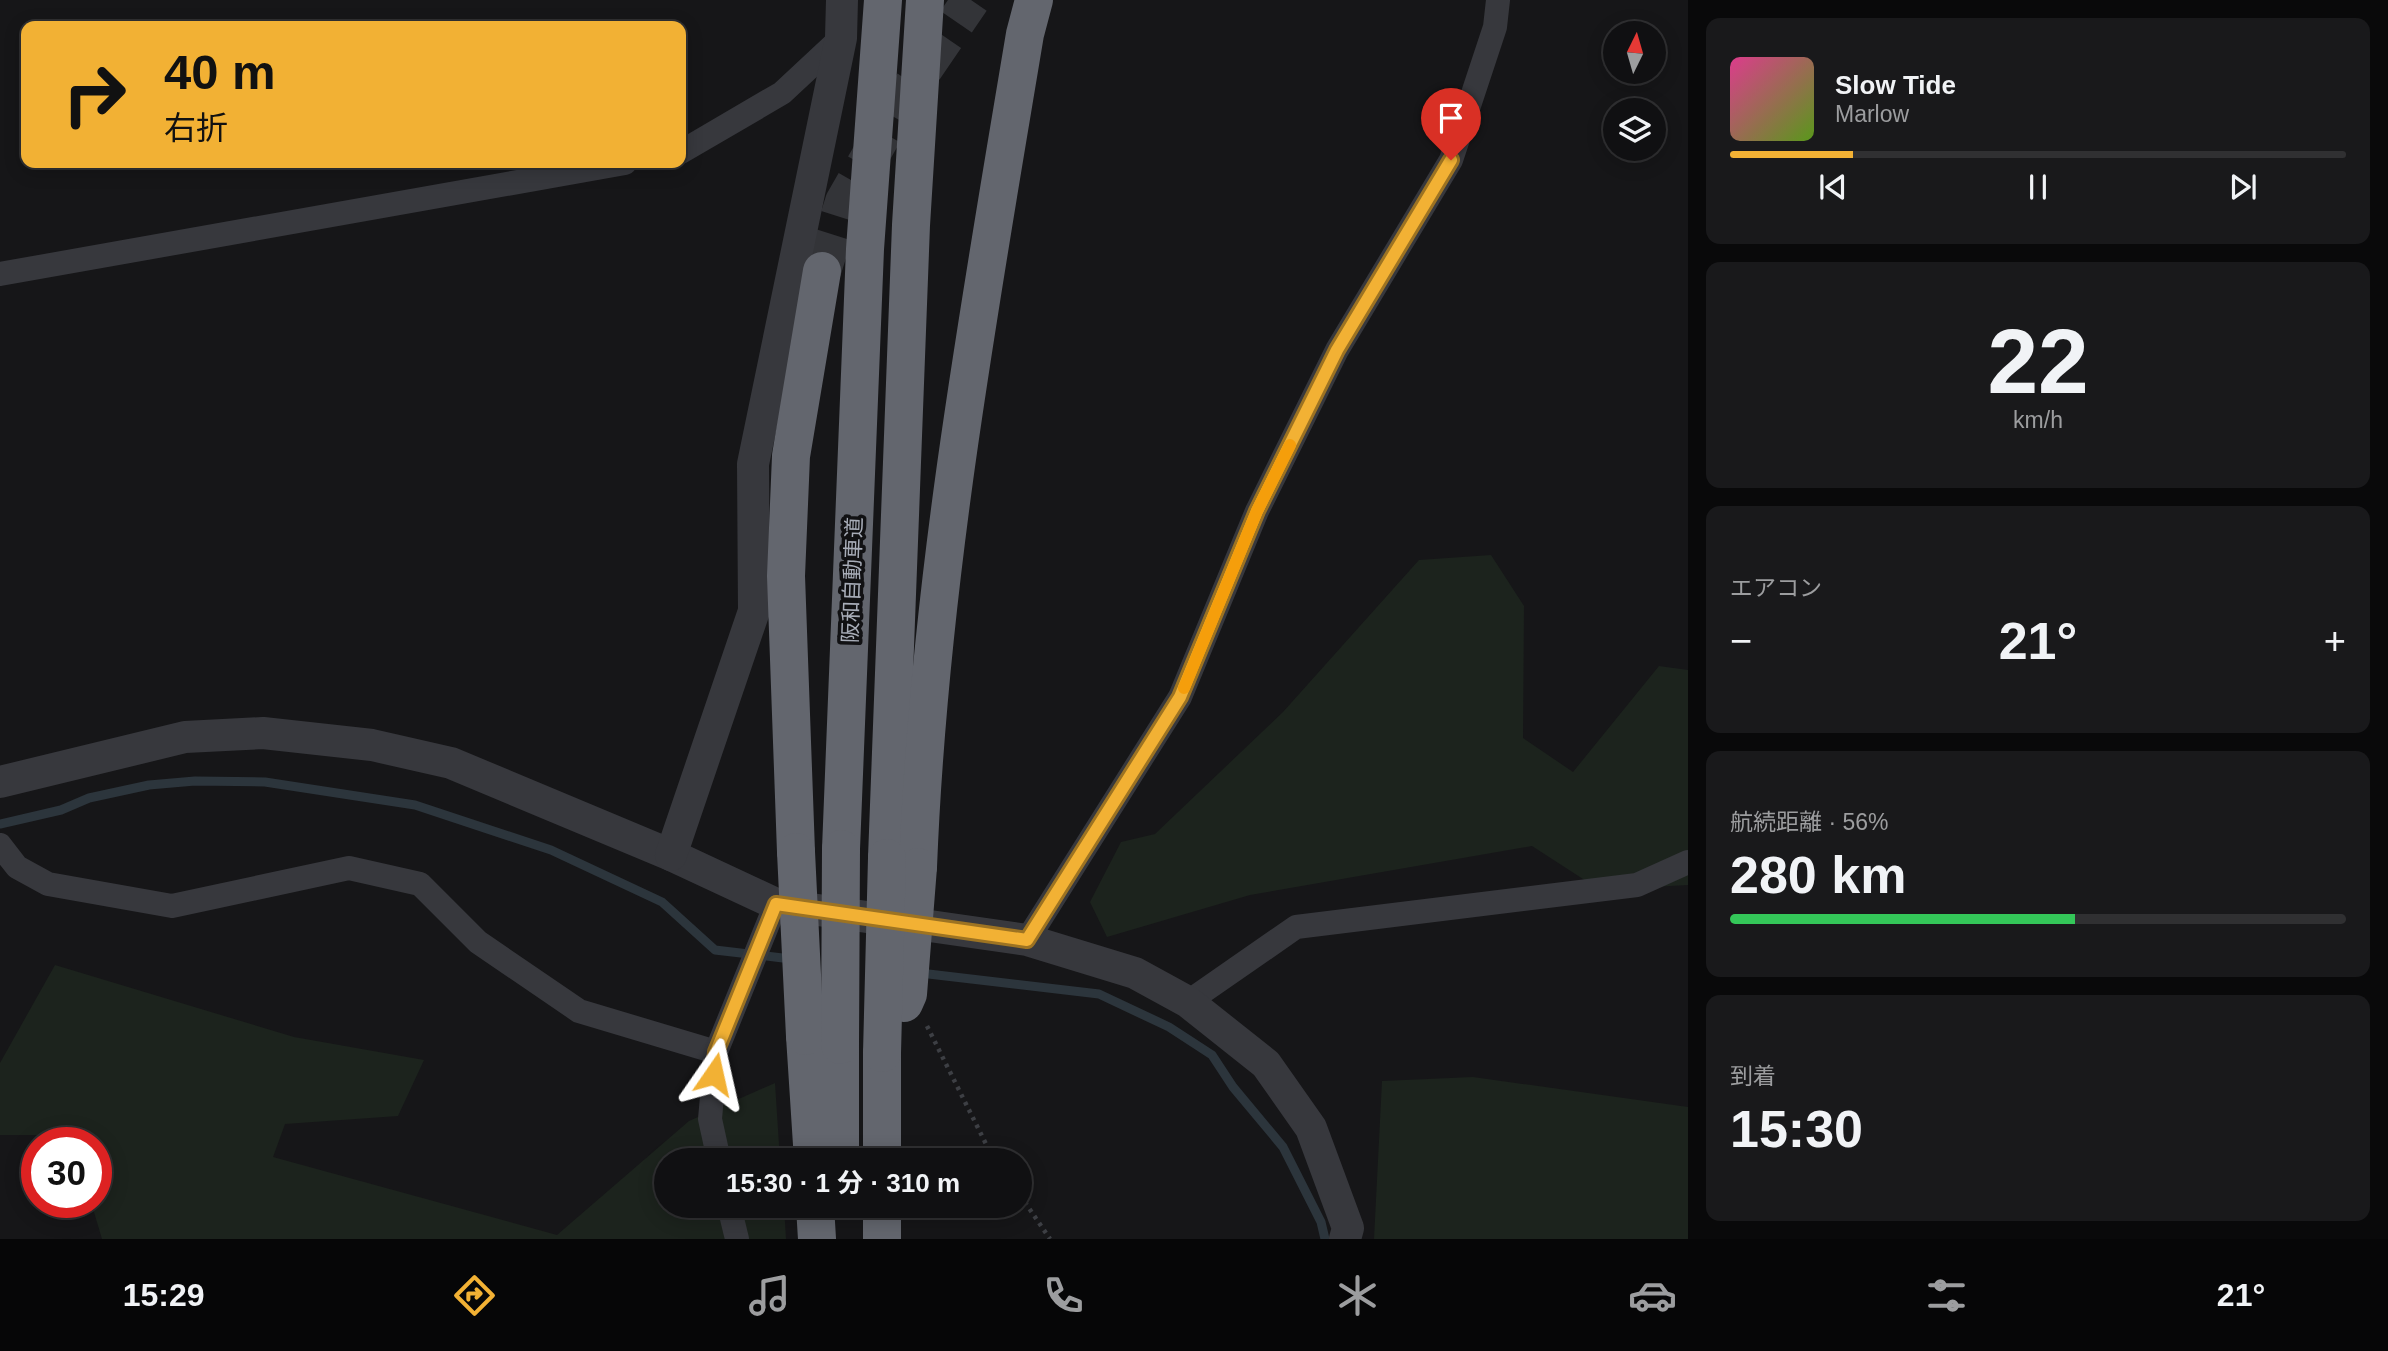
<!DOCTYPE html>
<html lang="ja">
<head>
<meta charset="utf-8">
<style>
  :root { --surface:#101012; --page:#19191b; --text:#f1f3f6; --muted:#9c9d9f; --line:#303032; --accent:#f2b134 }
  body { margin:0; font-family:Helvetica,"Noto Sans JP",sans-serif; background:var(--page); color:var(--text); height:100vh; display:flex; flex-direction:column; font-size:26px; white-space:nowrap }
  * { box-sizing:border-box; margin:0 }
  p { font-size:23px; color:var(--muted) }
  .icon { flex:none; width:38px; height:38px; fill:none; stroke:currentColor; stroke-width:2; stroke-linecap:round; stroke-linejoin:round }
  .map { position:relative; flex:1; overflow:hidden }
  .sheet { display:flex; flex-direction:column; gap:18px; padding:18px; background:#09090a; width:700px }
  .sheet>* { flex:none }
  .top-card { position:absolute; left:21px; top:21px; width:665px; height:147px; border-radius:14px; box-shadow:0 4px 18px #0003,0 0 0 2px var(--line); background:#f2b134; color:#111; overflow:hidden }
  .needle { width:46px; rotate:5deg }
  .controls { position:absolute; left:1603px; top:21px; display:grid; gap:14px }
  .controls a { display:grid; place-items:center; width:63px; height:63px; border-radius:50%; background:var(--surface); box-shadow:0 4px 18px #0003,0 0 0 2px var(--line); font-size:35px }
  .speed { position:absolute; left:21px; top:1127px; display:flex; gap:14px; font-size:35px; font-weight:700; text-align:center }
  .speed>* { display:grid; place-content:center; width:91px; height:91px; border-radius:50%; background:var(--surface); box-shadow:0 4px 18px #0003,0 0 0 2px var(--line); line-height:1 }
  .speed .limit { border:10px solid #d22; background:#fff; color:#111 }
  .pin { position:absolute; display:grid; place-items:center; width:60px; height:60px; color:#fff; margin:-72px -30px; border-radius:50% 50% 50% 0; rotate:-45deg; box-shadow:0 0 7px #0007 }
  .pin .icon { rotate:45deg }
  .me { position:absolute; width:77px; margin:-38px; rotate:11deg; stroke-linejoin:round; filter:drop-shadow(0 0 5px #0008) }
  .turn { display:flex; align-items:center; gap:24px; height:147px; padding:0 28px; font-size:32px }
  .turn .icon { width:91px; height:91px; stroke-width:2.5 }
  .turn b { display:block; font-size:49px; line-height:60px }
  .big { font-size:52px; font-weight:700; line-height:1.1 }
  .sheet .card { flex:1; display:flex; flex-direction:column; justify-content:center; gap:10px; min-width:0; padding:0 24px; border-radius:14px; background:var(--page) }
  .sheet .dial { align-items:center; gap:0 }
  .dial b { font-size:91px; line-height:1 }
  .song { display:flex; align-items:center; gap:21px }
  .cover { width:84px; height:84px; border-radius:10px; background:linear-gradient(135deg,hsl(330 70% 55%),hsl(90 70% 35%)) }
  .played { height:7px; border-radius:4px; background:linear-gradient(90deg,var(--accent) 20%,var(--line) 20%) }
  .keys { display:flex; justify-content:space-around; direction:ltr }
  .heat { display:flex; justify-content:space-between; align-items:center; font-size:38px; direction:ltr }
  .charge { height:10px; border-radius:5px; background:linear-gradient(90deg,#34c759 56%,var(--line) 0) }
  .trip { position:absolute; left:654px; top:1148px; width:378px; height:70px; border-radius:35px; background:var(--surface); box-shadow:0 4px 18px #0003,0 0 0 2px var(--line); font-weight:700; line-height:70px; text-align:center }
  .menu { display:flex; height:112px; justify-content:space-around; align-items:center; background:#060607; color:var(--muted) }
  .menu .icon { width:49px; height:49px }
  .menu .on { color:var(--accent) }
  .menu b { font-size:32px; color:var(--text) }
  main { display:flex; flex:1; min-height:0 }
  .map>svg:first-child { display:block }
</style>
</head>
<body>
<main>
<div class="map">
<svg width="1688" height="1239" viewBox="0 0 1688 1239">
  <rect width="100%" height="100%" fill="#161618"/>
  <!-- green -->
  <g fill="#1c231d">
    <path d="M1491,555L1524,606L1523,738L1573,772L1659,666L1688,670V885L1600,890L1532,846L1250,895L1107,937L1090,902L1121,842L1155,834L1283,712L1419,560Z"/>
    <path d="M55,965L294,1037L424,1060L398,1116L285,1124L273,1157L557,1235L689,1121L775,1083L780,1160H667V1206H784L786,1239H102L91,1202H96V1143H73L71,1135H0V1063Z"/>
    <path d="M1473,1077L1688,1107V1239H1374L1382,1081Z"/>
  </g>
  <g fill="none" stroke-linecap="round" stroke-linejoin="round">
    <!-- stream -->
    <g stroke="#2c353c" stroke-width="9">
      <path d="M0,824L61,810L89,798L149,785L195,781L265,782L415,805L551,850L662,902L715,950L791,959"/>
      <path d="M920,973L1099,994L1169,1027L1212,1055L1233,1087L1283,1147L1321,1222L1325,1239"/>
    </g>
    <!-- motorway-tunnel -->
    <path stroke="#333438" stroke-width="38" stroke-dasharray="38 19" stroke-linecap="butt" d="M822,271L844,202L901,102L971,0"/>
    <!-- path -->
    <g stroke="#3d3f44" stroke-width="4.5" stroke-dasharray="3.5 5" stroke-linecap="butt">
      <path d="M927,1026L994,1160"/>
      <path d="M1020,1195L1050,1239"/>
    </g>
    <!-- minor -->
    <g stroke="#37383d" stroke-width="24">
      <path d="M681,152L782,93L841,38"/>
      <path d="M0,274L625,163"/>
      <path d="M0,845L17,867L48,884L172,906L349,868L420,884L478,942L579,1011L716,1052"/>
      <path d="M1027,940L1180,697L1257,511L1337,350L1451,160L1495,27L1498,0"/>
      <path d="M1188,1002L1296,927L1637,885L1688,862"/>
      <path d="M719,1160L710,1119L716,1052L776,904"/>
      <path d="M729,1206L737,1239"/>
    </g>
    <!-- tertiary -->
    <g stroke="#37383d" stroke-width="32">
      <path d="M0,782L185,737L263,733L372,745L451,763L671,855L776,904L1027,940L1135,973L1188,1002L1266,1064L1311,1128L1348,1228L1345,1239"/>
      <path d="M671,855L754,611L753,464L841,38L842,0"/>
    </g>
    <!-- motorway -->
    <g stroke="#63666e" stroke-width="38">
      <path d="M841,849L865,249L883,0"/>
      <path d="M796,852L786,576L791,456L822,271"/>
      <path d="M887,858L911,225L925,0"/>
      <path d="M918,867C929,586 979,310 1025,34L1034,0"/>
      <path d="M805,1036L813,1160"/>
      <path d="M840,1160V1045"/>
      <path d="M882,1160V1053"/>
      <path d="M815,1206L817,1239"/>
      <path d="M882,1239V1206"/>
    </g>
    <!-- motorway-bridge -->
    <g stroke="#63666e" stroke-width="38">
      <path d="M796,852L805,1036"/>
      <path d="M904,1003L908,994L918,867"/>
      <path d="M840,1045L841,849"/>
      <path d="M882,1053L887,858"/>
    </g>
  </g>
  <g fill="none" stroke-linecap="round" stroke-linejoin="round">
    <defs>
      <path id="route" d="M714,1074L716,1052L776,904L1027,940L1180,697L1257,511L1337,350L1451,160"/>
    </defs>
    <!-- route casing -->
    <use href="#route" stroke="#9d7322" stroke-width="18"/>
    <!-- route -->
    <use href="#route" stroke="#f2b134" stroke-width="12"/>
    <!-- slow -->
    <path stroke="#f59e0b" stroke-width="12" d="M1184,688L1257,511L1290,445"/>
  </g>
  <g text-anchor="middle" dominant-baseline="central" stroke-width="7" stroke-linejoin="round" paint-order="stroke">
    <!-- street labels -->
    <g font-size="21" fill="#a8adb8" stroke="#111113">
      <text transform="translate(852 580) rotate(-88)">阪和自動車道</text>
    </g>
  </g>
</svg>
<div class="controls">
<a><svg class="needle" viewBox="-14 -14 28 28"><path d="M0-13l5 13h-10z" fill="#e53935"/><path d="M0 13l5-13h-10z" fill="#9c9d9f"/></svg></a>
<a><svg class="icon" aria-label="layers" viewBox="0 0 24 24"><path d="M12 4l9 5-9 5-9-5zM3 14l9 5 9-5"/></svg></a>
</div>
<div class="speed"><div class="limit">30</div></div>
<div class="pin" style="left:1451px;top:160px;background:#d93025"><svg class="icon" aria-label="arrive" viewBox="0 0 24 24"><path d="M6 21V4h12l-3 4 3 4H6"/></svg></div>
<svg class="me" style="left:714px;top:1074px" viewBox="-20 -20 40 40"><path d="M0-17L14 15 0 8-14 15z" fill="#f2b134" stroke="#fff" stroke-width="4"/></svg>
<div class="trip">15:30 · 1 分 · 310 m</div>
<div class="top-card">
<div class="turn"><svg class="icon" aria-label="right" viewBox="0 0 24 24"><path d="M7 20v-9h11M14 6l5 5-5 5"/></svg><div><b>40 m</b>右折</div></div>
</div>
</div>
<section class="sheet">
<div class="card">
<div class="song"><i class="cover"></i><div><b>Slow Tide</b><p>Marlow</p></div></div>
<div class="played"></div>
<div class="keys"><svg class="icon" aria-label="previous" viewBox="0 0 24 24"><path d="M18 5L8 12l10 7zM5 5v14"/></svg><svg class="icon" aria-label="pause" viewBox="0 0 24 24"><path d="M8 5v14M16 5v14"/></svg><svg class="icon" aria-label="next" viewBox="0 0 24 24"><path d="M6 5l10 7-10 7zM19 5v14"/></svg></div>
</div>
<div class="card dial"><b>22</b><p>km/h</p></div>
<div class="card"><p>エアコン</p>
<div class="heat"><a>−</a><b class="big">21°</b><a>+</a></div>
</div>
<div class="card"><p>航続距離 · 56%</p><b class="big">280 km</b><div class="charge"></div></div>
<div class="card"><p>到着</p><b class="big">15:30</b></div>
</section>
</main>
<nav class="menu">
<b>15:29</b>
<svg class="icon on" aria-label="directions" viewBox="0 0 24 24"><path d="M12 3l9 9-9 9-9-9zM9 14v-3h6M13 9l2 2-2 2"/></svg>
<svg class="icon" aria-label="music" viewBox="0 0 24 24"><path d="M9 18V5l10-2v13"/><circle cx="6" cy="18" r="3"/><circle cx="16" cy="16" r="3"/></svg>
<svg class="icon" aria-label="phone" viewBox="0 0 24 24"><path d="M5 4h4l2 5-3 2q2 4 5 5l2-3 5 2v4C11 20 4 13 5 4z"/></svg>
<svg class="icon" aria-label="climate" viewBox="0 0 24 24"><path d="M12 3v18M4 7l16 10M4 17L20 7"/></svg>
<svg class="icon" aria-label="car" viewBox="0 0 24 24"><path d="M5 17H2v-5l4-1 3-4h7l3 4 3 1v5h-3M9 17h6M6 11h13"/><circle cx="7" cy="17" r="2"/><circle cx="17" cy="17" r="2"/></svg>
<svg class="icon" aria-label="filters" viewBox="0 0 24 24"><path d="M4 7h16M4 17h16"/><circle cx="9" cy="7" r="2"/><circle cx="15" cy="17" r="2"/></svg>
<b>21°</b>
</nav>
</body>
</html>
